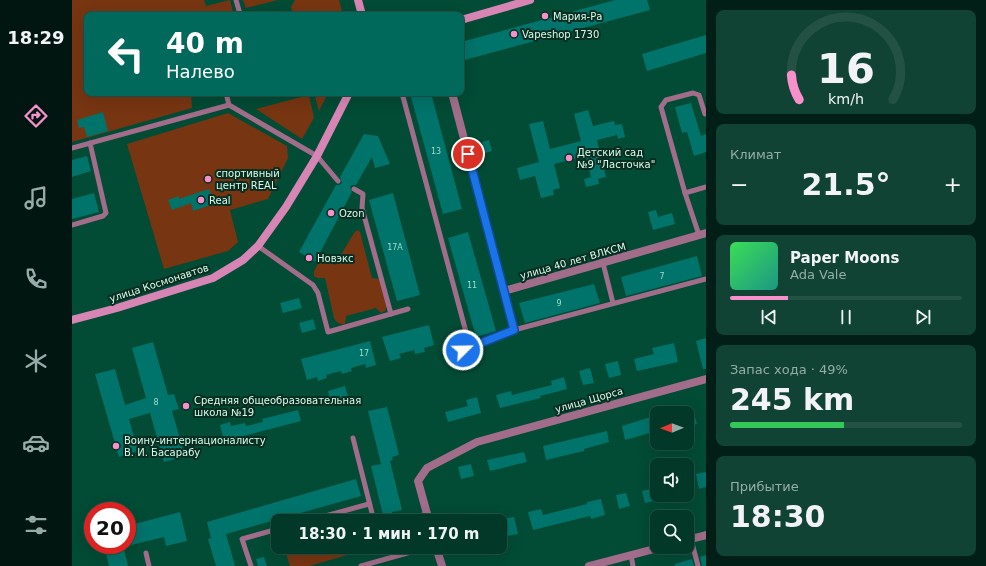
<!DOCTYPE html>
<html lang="ru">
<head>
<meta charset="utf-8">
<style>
  :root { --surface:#023828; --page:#104334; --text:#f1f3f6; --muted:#96aca8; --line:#235245; --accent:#f890cc }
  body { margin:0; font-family:"DejaVu Sans",sans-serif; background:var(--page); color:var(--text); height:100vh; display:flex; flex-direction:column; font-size:15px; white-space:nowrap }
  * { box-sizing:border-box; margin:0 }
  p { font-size:13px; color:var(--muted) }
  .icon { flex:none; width:22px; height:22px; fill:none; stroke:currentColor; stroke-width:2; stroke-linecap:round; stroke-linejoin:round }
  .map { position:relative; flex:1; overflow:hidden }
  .side { display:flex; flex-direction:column; gap:10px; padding:10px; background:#011f16; width:280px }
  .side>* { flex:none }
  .top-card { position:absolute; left:12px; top:12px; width:380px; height:84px; border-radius:8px; box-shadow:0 4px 16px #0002,0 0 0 1px var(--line); background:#00695c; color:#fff; overflow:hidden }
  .needle { width:26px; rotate:269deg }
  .fabs { position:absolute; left:578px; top:406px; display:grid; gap:8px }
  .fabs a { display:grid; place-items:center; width:44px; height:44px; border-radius:8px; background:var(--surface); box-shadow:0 4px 16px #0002,0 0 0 1px var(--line); font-size:20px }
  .speed { position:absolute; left:12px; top:502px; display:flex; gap:8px; font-size:20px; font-weight:700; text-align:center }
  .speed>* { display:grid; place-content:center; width:52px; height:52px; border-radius:50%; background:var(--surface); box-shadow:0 4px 16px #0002,0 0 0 1px var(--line); line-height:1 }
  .speed .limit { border:6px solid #d22; background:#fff; color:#111 }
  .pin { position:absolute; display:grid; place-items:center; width:34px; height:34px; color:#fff; margin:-17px; border:2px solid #fff; border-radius:50%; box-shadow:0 1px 4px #0007 }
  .me { position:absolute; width:44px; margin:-22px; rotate:67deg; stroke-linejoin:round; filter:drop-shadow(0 0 3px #0008) }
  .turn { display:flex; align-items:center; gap:14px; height:84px; padding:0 16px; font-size:18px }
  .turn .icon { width:52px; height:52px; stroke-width:2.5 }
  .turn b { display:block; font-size:28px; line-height:34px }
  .big { font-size:30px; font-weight:800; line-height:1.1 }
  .side .card { flex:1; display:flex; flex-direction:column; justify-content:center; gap:6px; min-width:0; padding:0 14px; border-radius:8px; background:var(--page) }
  .side .dial { align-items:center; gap:0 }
  .dial svg { height:104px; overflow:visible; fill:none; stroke:var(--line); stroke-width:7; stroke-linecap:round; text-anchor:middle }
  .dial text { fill:var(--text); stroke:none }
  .song { display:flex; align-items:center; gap:12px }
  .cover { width:48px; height:48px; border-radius:6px; background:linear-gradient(135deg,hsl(130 70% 55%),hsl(170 70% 35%)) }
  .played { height:4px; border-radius:2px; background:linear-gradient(90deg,var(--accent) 25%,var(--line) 25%) }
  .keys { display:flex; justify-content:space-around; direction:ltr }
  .heat { display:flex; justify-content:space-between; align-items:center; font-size:22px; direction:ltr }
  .charge { height:6px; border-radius:3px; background:linear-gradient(90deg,#34c759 49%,var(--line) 0) }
  .trip { position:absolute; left:199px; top:514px; width:236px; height:40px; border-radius:8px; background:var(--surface); box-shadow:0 4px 16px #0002,0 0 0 1px var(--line); font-weight:800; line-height:40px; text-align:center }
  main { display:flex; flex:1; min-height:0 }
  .tab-bar { display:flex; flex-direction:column; width:72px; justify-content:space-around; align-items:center; background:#011610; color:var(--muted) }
  .tab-bar .icon { width:28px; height:28px }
  .tab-bar .selected { color:var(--accent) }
  .tab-bar b { font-size:18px; color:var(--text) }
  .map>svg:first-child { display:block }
</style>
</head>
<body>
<main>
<nav class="tab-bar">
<b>18:29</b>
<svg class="icon selected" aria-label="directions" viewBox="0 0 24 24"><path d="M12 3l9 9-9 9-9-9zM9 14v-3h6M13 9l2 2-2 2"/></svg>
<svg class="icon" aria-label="music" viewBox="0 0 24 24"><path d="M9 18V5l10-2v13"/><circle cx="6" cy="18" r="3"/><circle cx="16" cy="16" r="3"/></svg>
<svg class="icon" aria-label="phone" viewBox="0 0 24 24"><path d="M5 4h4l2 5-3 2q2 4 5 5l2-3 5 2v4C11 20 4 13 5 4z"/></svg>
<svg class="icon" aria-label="climate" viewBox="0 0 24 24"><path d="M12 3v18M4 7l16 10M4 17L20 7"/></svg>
<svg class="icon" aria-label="car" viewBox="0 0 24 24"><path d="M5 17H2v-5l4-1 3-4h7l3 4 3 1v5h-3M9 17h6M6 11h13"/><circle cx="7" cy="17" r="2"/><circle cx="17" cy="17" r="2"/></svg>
<svg class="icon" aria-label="filters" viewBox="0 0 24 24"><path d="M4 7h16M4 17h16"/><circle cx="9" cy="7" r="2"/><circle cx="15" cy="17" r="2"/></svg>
</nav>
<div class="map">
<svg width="634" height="566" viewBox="0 0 634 566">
  <rect width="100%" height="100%" fill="#024b35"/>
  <!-- green -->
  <g fill="#773512">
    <path d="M0,0H132L134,6L158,0L161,12L151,15H15V93H119L120,108L0,142Z"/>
    <path d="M171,0H206L174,8Z"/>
    <path d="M223,0H267L271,15H221L219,7Z"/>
    <path d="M242,93H256L247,111Z"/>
    <path d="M237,95L242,118L230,139L184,109Z"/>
    <path d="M156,113L215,146L216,158L196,199L158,210L166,242L156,251L92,269L55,144Z"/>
    <path d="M286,230L288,232L300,278L307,279L315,306L313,311L309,313L304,308L274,316L273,324C268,325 264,322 262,318L253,278H245L242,276V271L247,262L256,261L263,265L282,233L284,231Z"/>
    <path d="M212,547H277L279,554L237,566H218Z"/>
  </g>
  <!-- building -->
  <g fill="#00736a">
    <path d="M543,0H575L578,10L389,61V42Z"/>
    <path d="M634,35V53L575,71L570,54Z"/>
    <path d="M338,93H359L390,209L371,214Z"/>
    <path d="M619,103L629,136L634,134V152L622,156L615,132L610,133L603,107Z"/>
    <path d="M516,110L521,126L542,121L543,125L550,124L553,137L546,139L545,135L525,140L534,177L526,179L527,184L514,187L512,179L519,177L514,156L482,164L488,188L481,190L482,195L469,198L463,176L448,180L445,168L467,162L457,124L471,121L478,149L509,141L502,114Z"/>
    <path d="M31,112L36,131L15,137L12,127L7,128L5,120Z"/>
    <path d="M292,134L306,136L318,164L303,168L300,157L284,185H280L278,187L280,192L243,262L227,252L264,185H267L270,183L268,177Z"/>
    <path d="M417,140L420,151L413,153L410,142Z"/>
    <path d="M15,156L19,171L0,177V160Z"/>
    <path d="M137,189L142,204L121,211L119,203L100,210L96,200L107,196V199Z"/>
    <path d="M22,193L27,212L0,219V199Z"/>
    <path d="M321,193L348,295L325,301L297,200Z"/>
    <path d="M584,210L586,217L600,213L603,224L581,230L576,212Z"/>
    <path d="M396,232L424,331L404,337L376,238Z"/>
    <path d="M625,256L630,276L554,296L549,277Z"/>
    <path d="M522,284L528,303L453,323L447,303Z"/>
    <path d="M227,298L230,308L211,313L208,303Z"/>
    <path d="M241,319L244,329L230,333L227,323Z"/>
    <path d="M357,325L362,345L352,348L353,352L343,354L342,350L327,354L329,358L318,361L310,337Z"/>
    <path d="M634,338V369H631L624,341Z"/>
    <path d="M298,341L304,365L294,368L293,364L279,368L280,371L270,374L269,371L254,375L255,378L246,381L245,377L235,380L229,359Z"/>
    <path d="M81,342L96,395L102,394L107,409L100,411L113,456L92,462L78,413L57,419L66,451L47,457L23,374L43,369L53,405L74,398L60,348Z"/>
    <path d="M602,343L606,362L565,371L562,359L582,354L580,348Z"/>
    <path d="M546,361L549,375L537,378L533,364Z"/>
    <path d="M518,368L522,383L511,385L507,371Z"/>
    <path d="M492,377L495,389L468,396L469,398L428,408L424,395L439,391L440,395L480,385L479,381Z"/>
    <path d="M273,386L277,400L259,405L256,391Z"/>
    <path d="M405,397L409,413L376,422L373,412L396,406L394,400Z"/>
    <path d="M315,407L327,455L320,457L321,460L318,461L330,510L320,512L321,516L312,519L299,466L309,464L296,411Z"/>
    <path d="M226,410L229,421L152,441L148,425L158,422L159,426L173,423L174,426L191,422L190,419Z"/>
    <path d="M621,410L625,424L615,426V411Z"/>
    <path d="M585,415V431L553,440L550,426Z"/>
    <path d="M535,431L537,442L512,449V451L474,460L471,446Z"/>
    <path d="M452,452L455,462L418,471L415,460Z"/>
    <path d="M399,464L402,476L389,479L386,467Z"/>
    <path d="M634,472V487L627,489L624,474Z"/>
    <path d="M284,479L289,496L154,534L163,566H144L136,539L139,538L135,522Z"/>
    <path d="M583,488L586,500L573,503L570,491Z"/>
    <path d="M554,493L558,506L547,509L544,495Z"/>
    <path d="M529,499L533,515L519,519L518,516L461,530L456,512L469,509L471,515L515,504V502Z"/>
    <path d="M108,512L115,541L94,546L92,537L55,546V526Z"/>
    <path d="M442,517L446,534L435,536L431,519Z"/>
    <path d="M32,545H51L56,566H37Z"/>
    <path d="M634,555V566H630L628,557Z"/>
    <path d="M192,557L195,566H186L184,559Z"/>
    <path d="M620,559L622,566H603V564Z"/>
  </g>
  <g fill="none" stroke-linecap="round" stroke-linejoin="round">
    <!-- lane -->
    <g stroke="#a16d8a" stroke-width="5">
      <path d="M164,0L168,14L166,15"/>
      <path d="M154,93L157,105L245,156L266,181"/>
      <path d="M330,93L398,347L384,354"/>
      <path d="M0,148L157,105"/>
      <path d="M282,189L291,194L290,208L319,314"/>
      <path d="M613,193L589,107L594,100L621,93L627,95L633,114H634"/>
      <path d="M0,225L31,216L34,213L18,143"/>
      <path d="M627,235L613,193L634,187"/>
      <path d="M186,246L241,285L246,293L256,332L336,309"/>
      <path d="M531,263L541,303"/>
      <path d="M432,291L442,330"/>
      <path d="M398,347L442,330L634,279"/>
      <path d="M281,438L302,521"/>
      <path d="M235,521L297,504"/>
      <path d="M329,521L355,514"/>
      <path d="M619,539L626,566"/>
      <path d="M74,553L77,566"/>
      <path d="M559,555L561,566"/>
      <path d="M179,566L170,539L206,529"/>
      <path d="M289,566L357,547"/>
    </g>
    <!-- street -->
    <g stroke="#a16d8a" stroke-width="8">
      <path d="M380,93L432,291L634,233"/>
      <path d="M357,521L346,481L355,468L405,442L634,379"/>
      <path d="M615,540L634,535"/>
      <path d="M364,547L370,566"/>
      <path d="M517,566L590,547"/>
    </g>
    <!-- secondary -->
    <g stroke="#d785b4" stroke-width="8">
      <path d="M286,0L290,15"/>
      <path d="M389,20L458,0"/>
      <path d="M0,320L45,308L141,278L171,260L186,246L214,207L245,156L277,93"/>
    </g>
  </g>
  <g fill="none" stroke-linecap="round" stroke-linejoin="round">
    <defs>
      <path id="route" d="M391,350L442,330L396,154"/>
    </defs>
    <!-- route casing -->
    <use href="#route" stroke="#114b97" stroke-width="10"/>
    <!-- route -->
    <use href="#route" stroke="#1a73e8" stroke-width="7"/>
  </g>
  <!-- markers -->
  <g fill="#f890cc" stroke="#092d20" stroke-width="1.5">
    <circle cx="473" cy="16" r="4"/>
    <circle cx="442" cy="34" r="4"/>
    <circle cx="497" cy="158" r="4"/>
    <circle cx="136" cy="179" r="4"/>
    <circle cx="129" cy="200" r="4"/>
    <circle cx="259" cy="213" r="4"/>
    <circle cx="237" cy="258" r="4"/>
    <circle cx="114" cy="406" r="4"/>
    <circle cx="44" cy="446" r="4"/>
  </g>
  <g text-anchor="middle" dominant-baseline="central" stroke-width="4" stroke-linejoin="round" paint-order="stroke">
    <!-- number labels -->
    <g font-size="8" fill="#a1dbcc">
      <text x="364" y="151">13</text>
      <text x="323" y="247">17А</text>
      <text x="590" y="276">7</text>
      <text x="400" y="285">11</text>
      <text x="487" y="303">9</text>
      <text x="292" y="353">17</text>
      <text x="84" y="402">8</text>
    </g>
    <!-- poi labels -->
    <g font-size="10" fill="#d7feec" stroke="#092d20" text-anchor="start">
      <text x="481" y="16">Мария-Ра</text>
      <text x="450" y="34">Vapeshop 1730</text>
      <text x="505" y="152">Детский сад<tspan x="505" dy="12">№9 "Ласточка"</tspan></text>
      <text x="144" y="173">спортивный<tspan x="144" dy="12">центр REAL</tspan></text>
      <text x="137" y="200">Real</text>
      <text x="267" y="213">Ozon</text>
      <text x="245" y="258">Новэкс</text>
      <text x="122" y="400">Средняя общеобразовательная<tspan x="122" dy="12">школа №19</tspan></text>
      <text x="52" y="440">Воину-интернационалисту<tspan x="52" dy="12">В. И. Басарабу</tspan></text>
    </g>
    <!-- street labels -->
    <g font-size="10" fill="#d7feec" stroke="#092d20">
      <text transform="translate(501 261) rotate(-16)">улица 40 лет ВЛКСМ</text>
      <text transform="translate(87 283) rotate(-18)">улица Космонавтов</text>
      <text transform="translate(517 400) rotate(-16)">улица Щорса</text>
    </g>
  </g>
</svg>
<div class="fabs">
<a><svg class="needle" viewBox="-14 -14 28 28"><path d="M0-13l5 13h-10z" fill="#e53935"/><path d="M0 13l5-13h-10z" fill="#96aca8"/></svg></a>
<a><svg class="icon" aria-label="sound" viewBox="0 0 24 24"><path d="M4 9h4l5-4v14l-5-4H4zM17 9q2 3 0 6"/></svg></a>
<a><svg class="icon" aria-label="search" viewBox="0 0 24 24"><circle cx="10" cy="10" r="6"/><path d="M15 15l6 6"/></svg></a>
</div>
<div class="speed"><div class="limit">20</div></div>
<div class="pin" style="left:396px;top:154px;background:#d93025"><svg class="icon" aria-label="arrive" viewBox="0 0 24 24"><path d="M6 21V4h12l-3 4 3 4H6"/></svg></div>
<svg class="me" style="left:391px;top:350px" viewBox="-20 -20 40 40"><circle r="17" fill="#1a73e8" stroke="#fff" stroke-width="3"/><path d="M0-11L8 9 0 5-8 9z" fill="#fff"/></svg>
<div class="trip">18:30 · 1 мин · 170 m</div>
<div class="top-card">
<div class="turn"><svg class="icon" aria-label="left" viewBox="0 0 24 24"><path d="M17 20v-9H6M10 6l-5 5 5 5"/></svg><div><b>40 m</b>Налево</div></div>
</div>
</div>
<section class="side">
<div class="card dial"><svg viewBox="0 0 100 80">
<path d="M14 69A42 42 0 1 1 86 69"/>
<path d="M14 69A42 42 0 0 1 8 50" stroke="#f890cc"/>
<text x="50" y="56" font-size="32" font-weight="700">16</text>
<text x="50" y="72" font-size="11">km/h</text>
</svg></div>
<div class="card"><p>Климат</p>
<div class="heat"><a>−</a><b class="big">21.5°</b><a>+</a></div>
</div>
<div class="card">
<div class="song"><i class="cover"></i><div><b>Paper Moons</b><p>Ada Vale</p></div></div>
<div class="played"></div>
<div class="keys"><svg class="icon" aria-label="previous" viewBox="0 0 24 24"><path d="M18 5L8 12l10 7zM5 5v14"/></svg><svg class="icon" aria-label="pause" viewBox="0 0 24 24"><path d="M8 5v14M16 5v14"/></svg><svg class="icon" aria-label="next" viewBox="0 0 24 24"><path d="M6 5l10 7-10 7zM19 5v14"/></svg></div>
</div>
<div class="card"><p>Запас хода · 49%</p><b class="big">245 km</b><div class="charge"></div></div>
<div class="card"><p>Прибытие</p><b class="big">18:30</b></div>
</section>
</main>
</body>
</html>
